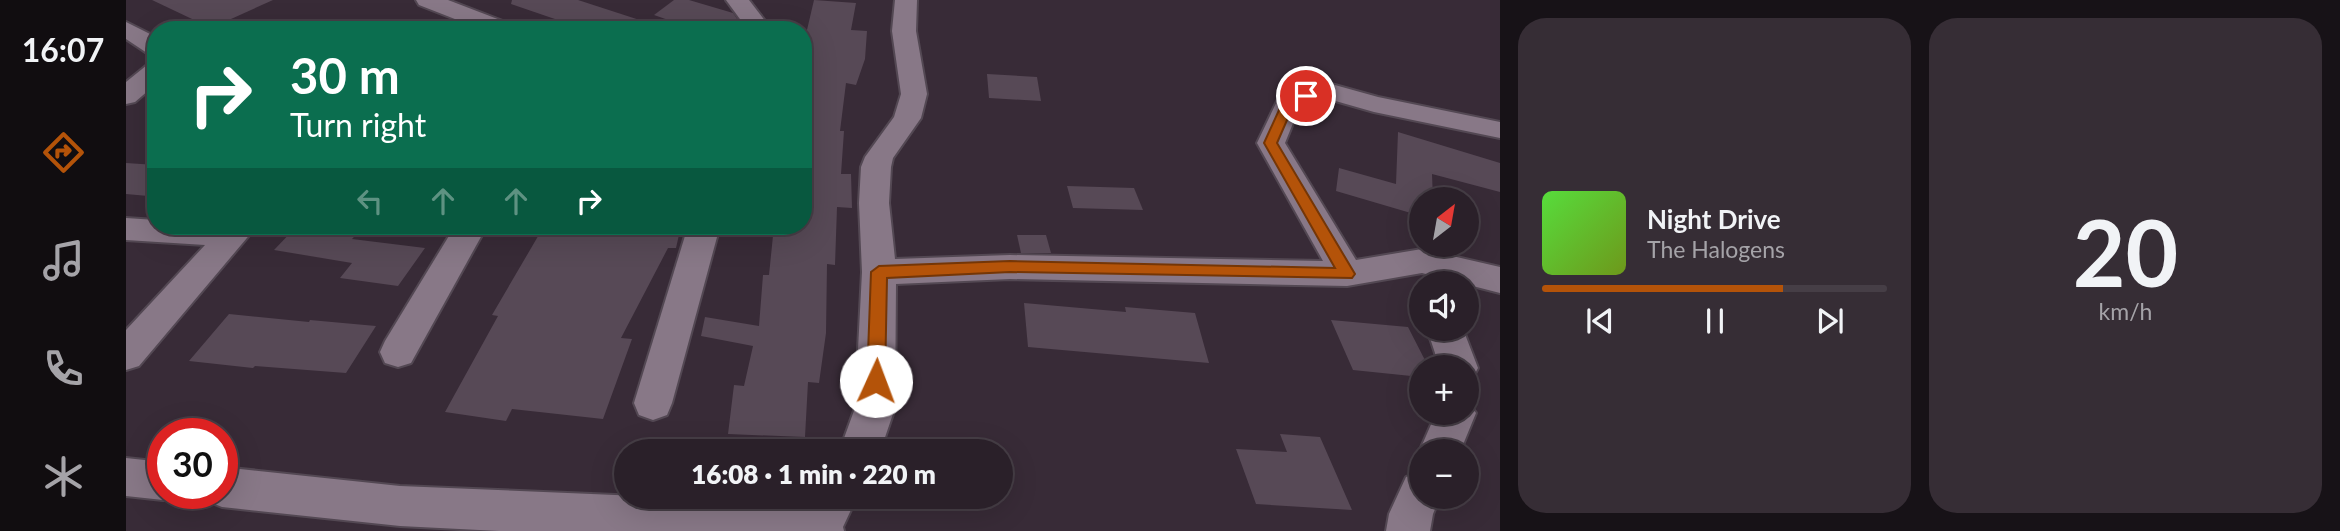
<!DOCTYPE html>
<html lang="en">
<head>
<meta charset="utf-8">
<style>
  :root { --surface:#2a2029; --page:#362d35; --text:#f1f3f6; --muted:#a5a3a8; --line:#463e46; --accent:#b45309 }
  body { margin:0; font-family:Lato,sans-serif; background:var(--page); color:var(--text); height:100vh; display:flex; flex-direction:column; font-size:26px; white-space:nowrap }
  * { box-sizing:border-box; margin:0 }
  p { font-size:23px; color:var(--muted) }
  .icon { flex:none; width:38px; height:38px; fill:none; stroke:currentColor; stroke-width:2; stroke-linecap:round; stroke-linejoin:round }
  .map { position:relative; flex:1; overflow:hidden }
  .side { display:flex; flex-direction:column; gap:18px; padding:18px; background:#171217; width:840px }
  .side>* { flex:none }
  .top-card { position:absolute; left:21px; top:21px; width:665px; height:214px; border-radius:28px; box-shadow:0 7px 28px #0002,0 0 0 2px var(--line); background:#0b6e4f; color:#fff; overflow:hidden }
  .needle { width:46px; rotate:31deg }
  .tools { position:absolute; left:1283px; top:187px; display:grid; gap:14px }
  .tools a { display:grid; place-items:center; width:70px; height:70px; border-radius:50%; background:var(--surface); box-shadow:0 7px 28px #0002,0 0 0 2px var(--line); font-size:35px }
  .speed { position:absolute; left:21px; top:418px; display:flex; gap:14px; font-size:35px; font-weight:700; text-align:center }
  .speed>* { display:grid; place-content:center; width:91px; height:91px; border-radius:50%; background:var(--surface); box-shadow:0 7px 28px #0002,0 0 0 2px var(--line); line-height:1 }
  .speed .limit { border:10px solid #d22; background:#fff; color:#111 }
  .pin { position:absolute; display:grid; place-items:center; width:60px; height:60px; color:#fff; margin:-30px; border:4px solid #fff; border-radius:50%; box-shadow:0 2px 7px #0007 }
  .me { position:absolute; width:77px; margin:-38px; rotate:2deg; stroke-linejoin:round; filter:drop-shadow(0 0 5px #0008) }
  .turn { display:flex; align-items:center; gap:24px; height:147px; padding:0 28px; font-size:32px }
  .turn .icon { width:91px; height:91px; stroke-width:2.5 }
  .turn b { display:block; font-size:49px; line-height:60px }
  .lanes { display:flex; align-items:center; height:66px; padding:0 28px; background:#0003; justify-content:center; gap:35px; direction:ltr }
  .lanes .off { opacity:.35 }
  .side .tile { flex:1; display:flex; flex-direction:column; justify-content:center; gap:10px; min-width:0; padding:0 24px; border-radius:28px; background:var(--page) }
  .side .dial { align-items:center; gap:0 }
  .dial b { font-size:91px; line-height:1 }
  .song { display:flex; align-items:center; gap:21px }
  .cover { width:84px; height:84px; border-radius:10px; background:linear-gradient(135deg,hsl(110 70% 55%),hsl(80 70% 35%)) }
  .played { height:7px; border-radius:4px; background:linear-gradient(90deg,var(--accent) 70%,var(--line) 70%) }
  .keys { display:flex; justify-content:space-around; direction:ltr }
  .side .tiles { flex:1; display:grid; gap:18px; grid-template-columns:repeat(2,1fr) }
  .trip { position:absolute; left:488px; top:439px; width:399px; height:70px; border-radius:35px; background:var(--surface); box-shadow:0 7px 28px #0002,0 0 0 2px var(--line); font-weight:800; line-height:70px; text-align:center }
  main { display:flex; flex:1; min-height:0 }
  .menu { display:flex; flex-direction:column; width:126px; justify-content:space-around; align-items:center; background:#110d10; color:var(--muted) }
  .menu .icon { width:49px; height:49px }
  .menu .selected { color:var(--accent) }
  .menu b { font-size:32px; color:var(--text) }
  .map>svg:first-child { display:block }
</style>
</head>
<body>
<main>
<nav class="menu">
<b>16:07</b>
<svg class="icon selected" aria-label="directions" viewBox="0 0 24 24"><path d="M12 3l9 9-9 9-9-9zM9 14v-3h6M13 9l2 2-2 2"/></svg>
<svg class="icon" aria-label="music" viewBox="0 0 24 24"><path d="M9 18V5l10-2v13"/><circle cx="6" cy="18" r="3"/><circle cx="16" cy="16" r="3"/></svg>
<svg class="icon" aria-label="phone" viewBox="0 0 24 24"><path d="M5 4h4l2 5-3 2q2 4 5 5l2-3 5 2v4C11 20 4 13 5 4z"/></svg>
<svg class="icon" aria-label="climate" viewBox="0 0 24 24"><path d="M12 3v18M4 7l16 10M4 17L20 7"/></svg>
</nav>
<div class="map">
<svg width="1374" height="531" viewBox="0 0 1374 531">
  <rect width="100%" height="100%" fill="#382b37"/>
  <!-- building -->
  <g fill="#574956">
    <path d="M26,0H147L85,28Z"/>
    <path d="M386,0H452L529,25L528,30H461L385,4Z"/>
    <path d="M548,0H563L607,13L619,30H571L528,15Z"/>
    <path d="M688,0L730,3L725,30L741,31L739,59L730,85L720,83L714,131H718L715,174H725L726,208L711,207L709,265L701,264L700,333L693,383L682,382L679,437L602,434L608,385L618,386L627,346L575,336L579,317L633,326L637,275H643L648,226H677V47Z"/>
    <path d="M861,74L911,77L915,101L863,98Z"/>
    <path d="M1272,132L1374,163V192L1306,174L1307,200H1295V216L1210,191L1213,168L1270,184Z"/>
    <path d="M0,163L30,165V188L22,196L0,194Z"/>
    <path d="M941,186L1008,188L1017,210L947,208Z"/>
    <path d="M171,226H238L226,239L299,248L272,286L214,278L226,263L148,250Z"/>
    <path d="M418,226H555L550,248H542L495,338L506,339L477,419L386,409L380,421L319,412L372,316L366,315Z"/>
    <path d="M891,235H920L925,253H895Z"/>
    <path d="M898,303L1000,312L999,307L1069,313L1083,363L902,347Z"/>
    <path d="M103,314L183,322L184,320L250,326L220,373L129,366L127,368L63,361Z"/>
    <path d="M1205,320L1282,327L1303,368H1295V377L1227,370Z"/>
    <path d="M1154,434L1194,437L1226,510L1130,504L1110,449L1161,452Z"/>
  </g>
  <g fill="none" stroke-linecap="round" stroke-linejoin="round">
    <defs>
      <g id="minor">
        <path d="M290,0H322L387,25L391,30H357L293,5Z"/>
        <path d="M600,0H623L646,30H622Z"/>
        <path d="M769,0H791L790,31L801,94L795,118L767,158L765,167L763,203L769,259L884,255L1197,261L1131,143L1154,95L1198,82L1252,97L1374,122V138L1248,112L1199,98L1174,106L1159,143L1230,260L1296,249L1374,267V293L1296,273L1221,286L884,279L770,284L769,408L754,452H713L729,408L736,272L733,203L735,167L739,157L768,117L775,94L766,31Z"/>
        <path d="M0,22L30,37V55L21,53L0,39Z"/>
        <path d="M30,62V84L9,102L0,104V82L21,65Z"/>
        <path d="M0,218L30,220V226H131L13,366L0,370V330L79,245L0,240Z"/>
        <path d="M329,226H361L285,363L272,367L259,363L254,352L259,341Z"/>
        <path d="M562,226H594L546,403L541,415L527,420L513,415L508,403Z"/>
        <path d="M1301,329H1337L1352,368L1346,379L1340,381V368H1314Z"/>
        <path d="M1340,400L1350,413L1334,452H1295V457L1293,452L1310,413H1340Z"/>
        <path d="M0,458L37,462V494L52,495L37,500L0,496Z"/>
        <path d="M96,467L274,486L683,503L686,497H731L717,527L718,531H373L274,526L96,507L81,501L78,494H96Z"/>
        <path d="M1295,471V497H1314L1307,514L1304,531H1260L1263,514L1280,477Z"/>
      </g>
    </defs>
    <!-- minor casing -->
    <use href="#minor" stroke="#534853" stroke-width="4"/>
    <!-- minor -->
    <use href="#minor" fill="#887887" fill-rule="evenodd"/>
  </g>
  <!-- route -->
  <path fill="#b45309" stroke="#753606" stroke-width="2" d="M1180,92L1187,96L1168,104L1151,143L1229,274L1226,278L884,272L761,278L759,381L756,386L750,389L743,386L741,381L745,272L753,266L884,261L1209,268L1138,143L1158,99Z"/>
</svg>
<div class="tools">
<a><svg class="needle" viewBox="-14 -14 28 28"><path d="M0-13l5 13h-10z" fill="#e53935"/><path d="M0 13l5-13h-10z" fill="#a5a3a8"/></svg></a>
<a><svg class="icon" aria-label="sound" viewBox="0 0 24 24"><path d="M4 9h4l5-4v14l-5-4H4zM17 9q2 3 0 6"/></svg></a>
<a>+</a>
<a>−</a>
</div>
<div class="speed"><div class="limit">30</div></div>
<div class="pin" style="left:1180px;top:96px;background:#d93025"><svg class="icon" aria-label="arrive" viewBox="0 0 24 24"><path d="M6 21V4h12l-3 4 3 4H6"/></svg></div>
<svg class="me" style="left:750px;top:381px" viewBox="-20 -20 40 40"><circle r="19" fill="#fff"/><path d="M0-13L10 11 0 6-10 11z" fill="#b45309"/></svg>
<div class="trip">16:08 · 1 min · 220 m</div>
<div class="top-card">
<div class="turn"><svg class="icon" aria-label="right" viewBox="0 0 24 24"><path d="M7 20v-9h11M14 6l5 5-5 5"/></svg><div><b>30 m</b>Turn right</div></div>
<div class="lanes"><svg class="icon off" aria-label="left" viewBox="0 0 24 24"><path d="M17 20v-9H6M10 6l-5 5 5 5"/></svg><svg class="icon off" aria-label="ahead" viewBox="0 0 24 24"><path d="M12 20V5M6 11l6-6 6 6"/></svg><svg class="icon off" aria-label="ahead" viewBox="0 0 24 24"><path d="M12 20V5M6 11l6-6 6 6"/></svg><svg class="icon" aria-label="right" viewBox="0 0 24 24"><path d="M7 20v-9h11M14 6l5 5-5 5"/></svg></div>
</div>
</div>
<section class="side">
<div class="tiles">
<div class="tile">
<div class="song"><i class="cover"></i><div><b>Night Drive</b><p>The Halogens</p></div></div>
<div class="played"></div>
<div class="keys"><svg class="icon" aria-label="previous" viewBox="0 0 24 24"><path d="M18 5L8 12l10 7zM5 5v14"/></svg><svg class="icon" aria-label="pause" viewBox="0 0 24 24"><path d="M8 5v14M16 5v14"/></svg><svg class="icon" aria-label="next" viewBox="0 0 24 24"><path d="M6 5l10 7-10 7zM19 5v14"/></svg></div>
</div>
<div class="tile dial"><b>20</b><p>km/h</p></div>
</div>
</section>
</main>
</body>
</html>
